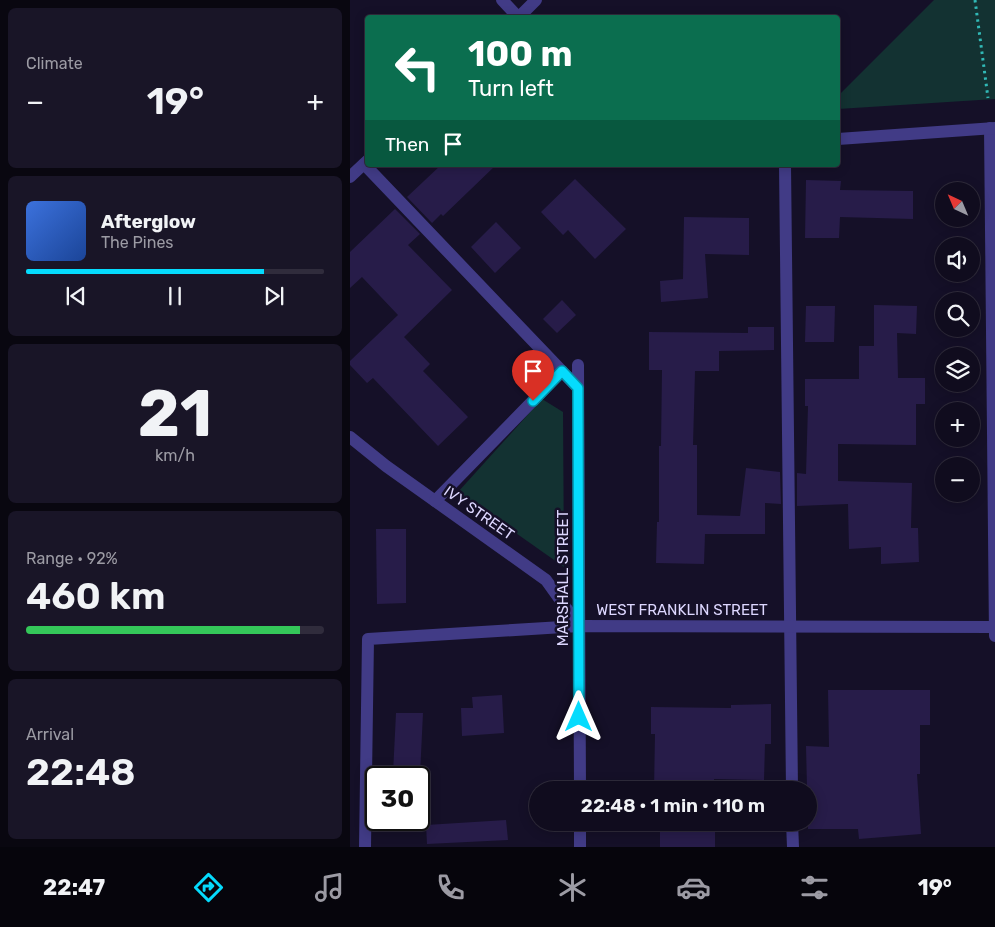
<!DOCTYPE html>
<html lang="en">
<head>
<meta charset="utf-8">
<style>
  :root { --surface:#100c1e; --page:#191527; --text:#f1f3f6; --muted:#9c9ba4; --line:#302c3c; --accent:#05dbfd }
  body { margin:0; font-family:Rubik,sans-serif; background:var(--page); color:var(--text); height:100vh; display:flex; flex-direction:column; font-size:19px; white-space:nowrap }
  * { box-sizing:border-box; margin:0 }
  p { font-size:16px; color:var(--muted) }
  .icon { flex:none; width:28px; height:28px; fill:none; stroke:currentColor; stroke-width:2; stroke-linecap:round; stroke-linejoin:round }
  .map { position:relative; flex:1; overflow:hidden }
  .panel { display:flex; flex-direction:column; gap:8px; padding:8px; background:#090710; width:350px }
  .panel>* { flex:none }
  .hud { position:absolute; left:15px; top:15px; width:475px; height:152px; border-radius:5px; box-shadow:0 2px 12px #0003,0 0 0 1px var(--line); background:#0b6e4f; color:#fff; overflow:hidden }
  .needle { width:32px; rotate:316deg }
  .buttons { position:absolute; left:585px; top:182px; display:grid; gap:10px }
  .buttons a { display:grid; place-items:center; width:45px; height:45px; border-radius:50%; background:var(--surface); box-shadow:0 2px 12px #0003,0 0 0 1px var(--line); font-size:25px }
  .speed { position:absolute; left:15px; top:766px; display:flex; gap:10px; font-size:25px; font-weight:700; text-align:center }
  .speed>* { display:grid; place-content:center; width:65px; height:65px; border-radius:50%; background:var(--surface); box-shadow:0 2px 12px #0003,0 0 0 1px var(--line); line-height:1 }
  .speed .limit { border:2px solid #111; border-radius:8px; background:#fff; color:#111 }
  .pin { position:absolute; display:grid; place-items:center; width:42px; height:42px; color:#fff; margin:-51px -21px; border-radius:50% 50% 50% 0; rotate:-45deg; box-shadow:0 0 5px #0007 }
  .pin .icon { rotate:45deg }
  .me { position:absolute; width:55px; margin:-28px; rotate:0deg; stroke-linejoin:round; filter:drop-shadow(0 0 4px #0008) }
  .turn { display:flex; align-items:center; gap:18px; height:105px; padding:0 20px; font-size:22px }
  .turn .icon { width:65px; height:65px; stroke-width:2.5 }
  .turn b { display:block; font-size:35px; line-height:42px }
  .then { display:flex; align-items:center; height:48px; padding:0 20px; background:#0003; gap:10px; font-size:19px }
  .big { font-size:38px; font-weight:600; line-height:1.1 }
  .panel .tile { flex:1; display:flex; flex-direction:column; justify-content:center; gap:8px; min-width:0; padding:0 18px; border-radius:8px; background:var(--page) }
  .panel .dial { align-items:center; gap:0 }
  .dial b { font-size:65px; line-height:1 }
  .song { display:flex; align-items:center; gap:15px }
  .cover { width:60px; height:60px; border-radius:8px; background:linear-gradient(135deg,hsl(220 70% 55%),hsl(220 70% 35%)) }
  .played { height:5px; border-radius:2px; background:linear-gradient(90deg,var(--accent) 80%,var(--line) 80%) }
  .keys { display:flex; justify-content:space-around; direction:ltr }
  .heat { display:flex; justify-content:space-between; align-items:center; font-size:28px; direction:ltr }
  .charge { height:8px; border-radius:4px; background:linear-gradient(90deg,#34c759 92%,var(--line) 0) }
  .trip { position:absolute; left:179px; top:781px; width:288px; height:50px; border-radius:25px; background:var(--surface); box-shadow:0 2px 12px #0003,0 0 0 1px var(--line); font-weight:600; line-height:50px; text-align:center }
  .dock { display:flex; height:80px; justify-content:space-around; align-items:center; background:#06050c; color:var(--muted) }
  .dock .icon { width:35px; height:35px }
  .dock .on { color:var(--accent) }
  .dock b { font-size:22px; color:var(--text) }
  main { display:flex; flex:1; min-height:0 }
  .map>svg:first-child { display:block }
</style>
</head>
<body>
<main>
<section class="panel">
<div class="tile"><p>Climate</p>
<div class="heat"><a>−</a><b class="big">19°</b><a>+</a></div>
</div>
<div class="tile">
<div class="song"><i class="cover"></i><div><b>Afterglow</b><p>The Pines</p></div></div>
<div class="played"></div>
<div class="keys"><svg class="icon" aria-label="previous" viewBox="0 0 24 24"><path d="M18 5L8 12l10 7zM5 5v14"/></svg><svg class="icon" aria-label="pause" viewBox="0 0 24 24"><path d="M8 5v14M16 5v14"/></svg><svg class="icon" aria-label="next" viewBox="0 0 24 24"><path d="M6 5l10 7-10 7zM19 5v14"/></svg></div>
</div>
<div class="tile dial"><b>21</b><p>km/h</p></div>
<div class="tile"><p>Range · 92%</p><b class="big">460 km</b><div class="charge"></div></div>
<div class="tile"><p>Arrival</p><b class="big">22:48</b></div>
</section>
<div class="map">
<svg width="645" height="847" viewBox="0 0 645 847">
  <rect width="100%" height="100%" fill="#151028"/>
  <!-- green -->
  <g fill="#133232">
    <path d="M584,0H645V99L488,109V96Z"/>
    <path d="M192,399L213,412L214,567L108,492Z"/>
  </g>
  <!-- building -->
  <g fill="#271c49">
    <path d="M91,165H146L93,216L91,214L82,223L57,197Z"/>
    <path d="M225,179L276,229L245,259L218,230L213,235L191,212Z"/>
    <path d="M456,180L491,181L490,190L563,191V219L490,217L489,238H455Z"/>
    <path d="M45,209L70,234L58,245L102,290L54,337L80,364L73,371L118,417L88,446L23,378L17,383L0,365V361L48,315L12,277L0,288V252Z"/>
    <path d="M334,217L399,218V255L355,254L358,298L311,302L310,281L333,279Z"/>
    <path d="M146,222L171,248L145,273L121,247Z"/>
    <path d="M212,300L226,315L207,333L193,319Z"/>
    <path d="M524,305L567,306L566,334L547,333L548,378H575V404H566V445L488,444V481L562,483L561,528H568L569,562L531,564V547L499,549L498,504L447,506V473L456,474L458,406H455V379H509V346H524Z"/>
    <path d="M456,306H485L484,342H455Z"/>
    <path d="M398,327H424V350L369,351V371H345L343,445H347V515L390,516L396,468L430,472L431,504L415,503V534H355L354,564L306,563L307,522H309V446H311L312,370H299V332L398,333Z"/>
    <path d="M26,529H56V603L27,604Z"/>
    <path d="M478,690H580V725H570V774H567L571,834L509,839L508,829H458L456,746L479,747Z"/>
    <path d="M152,695L154,733L112,736L111,708H123L122,697Z"/>
    <path d="M421,704V744H415L414,780L364,779V790H304L305,734H301V707L381,708V705Z"/>
    <path d="M46,713H73L70,775L43,774Z"/>
    <path d="M156,820L158,840L77,844L76,825Z"/>
    <rect x="310" y="827" width="55" height="20"/>
  </g>
  <g fill="none" stroke-linecap="round" stroke-linejoin="round">
    <!-- path -->
    <path stroke="#31b9b6" stroke-width="3" stroke-dasharray="2.5 4" stroke-linecap="butt" d="M625,0L638,98"/>
    <!-- minor -->
    <g stroke="#413b86" stroke-width="12">
      <path d="M152,0L169,18"/>
      <path d="M168,18L186,0"/>
      <path d="M640,128L645,636"/>
      <path d="M488,139L645,128"/>
      <path d="M14,164L228,388"/>
      <path d="M435,165L442,790"/>
      <path d="M0,177L18,160"/>
      <path d="M228,365L230,790"/>
      <path d="M0,437L36,466L196,580L229,626"/>
      <path d="M85,501L212,371"/>
      <path d="M230,822V847"/>
      <path d="M442,822L443,847"/>
      <path d="M15,847L18,639L229,626L645,627"/>
    </g>
  </g>
  <g fill="none" stroke-linecap="round" stroke-linejoin="round">
    <defs>
      <path id="route" d="M183,401L212,371L228,388L229,717"/>
    </defs>
    <!-- route casing -->
    <use href="#route" stroke="#038ea4" stroke-width="12"/>
    <!-- route -->
    <use href="#route" stroke="#05dbfd" stroke-width="9"/>
  </g>
  <g text-anchor="middle" dominant-baseline="central" stroke-width="5" stroke-linejoin="round" paint-order="stroke">
    <!-- street labels -->
    <g font-size="15" fill="#ddd7ff" stroke="#151028">
      <text transform="translate(129 513) rotate(35)">IVY STREET</text>
      <text transform="translate(213 578) rotate(-90)">MARSHALL STREET</text>
      <text x="332" y="610">WEST FRANKLIN STREET</text>
    </g>
  </g>
</svg>
<div class="buttons">
<a><svg class="needle" viewBox="-14 -14 28 28"><path d="M0-13l5 13h-10z" fill="#e53935"/><path d="M0 13l5-13h-10z" fill="#9c9ba4"/></svg></a>
<a><svg class="icon" aria-label="sound" viewBox="0 0 24 24"><path d="M4 9h4l5-4v14l-5-4H4zM17 9q2 3 0 6"/></svg></a>
<a><svg class="icon" aria-label="search" viewBox="0 0 24 24"><circle cx="10" cy="10" r="6"/><path d="M15 15l6 6"/></svg></a>
<a><svg class="icon" aria-label="layers" viewBox="0 0 24 24"><path d="M12 4l9 5-9 5-9-5zM3 14l9 5 9-5"/></svg></a>
<a>+</a>
<a>−</a>
</div>
<div class="speed"><div class="limit">30</div></div>
<div class="pin" style="left:183px;top:401px;background:#d93025"><svg class="icon" aria-label="arrive" viewBox="0 0 24 24"><path d="M6 21V4h12l-3 4 3 4H6"/></svg></div>
<svg class="me" style="left:229px;top:717px" viewBox="-20 -20 40 40"><path d="M0-17L14 15 0 8-14 15z" fill="#05dbfd" stroke="#fff" stroke-width="4"/></svg>
<div class="trip">22:48 · 1 min · 110 m</div>
<div class="hud">
<div class="turn"><svg class="icon" aria-label="left" viewBox="0 0 24 24"><path d="M17 20v-9H6M10 6l-5 5 5 5"/></svg><div><b>100 m</b>Turn left</div></div>
<div class="then">Then<svg class="icon" aria-label="arrive" viewBox="0 0 24 24"><path d="M6 21V4h12l-3 4 3 4H6"/></svg></div>
</div>
</div>
</main>
<nav class="dock">
<b>22:47</b>
<svg class="icon on" aria-label="directions" viewBox="0 0 24 24"><path d="M12 3l9 9-9 9-9-9zM9 14v-3h6M13 9l2 2-2 2"/></svg>
<svg class="icon" aria-label="music" viewBox="0 0 24 24"><path d="M9 18V5l10-2v13"/><circle cx="6" cy="18" r="3"/><circle cx="16" cy="16" r="3"/></svg>
<svg class="icon" aria-label="phone" viewBox="0 0 24 24"><path d="M5 4h4l2 5-3 2q2 4 5 5l2-3 5 2v4C11 20 4 13 5 4z"/></svg>
<svg class="icon" aria-label="climate" viewBox="0 0 24 24"><path d="M12 3v18M4 7l16 10M4 17L20 7"/></svg>
<svg class="icon" aria-label="car" viewBox="0 0 24 24"><path d="M5 17H2v-5l4-1 3-4h7l3 4 3 1v5h-3M9 17h6M6 11h13"/><circle cx="7" cy="17" r="2"/><circle cx="17" cy="17" r="2"/></svg>
<svg class="icon" aria-label="filters" viewBox="0 0 24 24"><path d="M4 7h16M4 17h16"/><circle cx="9" cy="7" r="2"/><circle cx="15" cy="17" r="2"/></svg>
<b>19°</b>
</nav>
</body>
</html>
